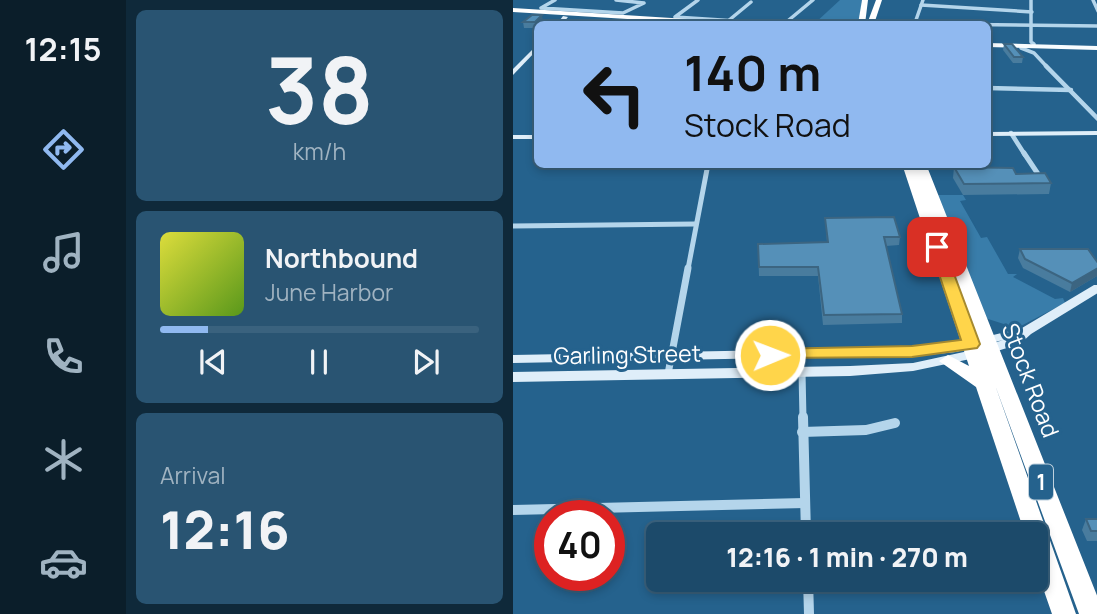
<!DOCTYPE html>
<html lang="en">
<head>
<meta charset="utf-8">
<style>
  :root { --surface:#1c4a6a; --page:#295472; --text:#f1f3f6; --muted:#a0b3c1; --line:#3a627e; --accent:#90b9f0 }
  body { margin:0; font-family:Manrope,sans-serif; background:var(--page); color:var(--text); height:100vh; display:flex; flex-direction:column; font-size:26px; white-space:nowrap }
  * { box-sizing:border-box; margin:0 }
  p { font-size:23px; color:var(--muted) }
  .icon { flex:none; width:38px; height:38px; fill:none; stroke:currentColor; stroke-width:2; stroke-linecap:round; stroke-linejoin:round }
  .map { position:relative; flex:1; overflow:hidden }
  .side { display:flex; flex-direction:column; gap:10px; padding:10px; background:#0f293a; width:387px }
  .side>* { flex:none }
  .guide { position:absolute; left:21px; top:21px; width:457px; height:147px; border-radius:10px; box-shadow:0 4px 10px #0003,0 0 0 2px var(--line); background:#90b9f0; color:#111; overflow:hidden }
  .speed { position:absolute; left:21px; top:500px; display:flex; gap:14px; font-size:35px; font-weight:700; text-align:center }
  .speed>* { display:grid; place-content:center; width:91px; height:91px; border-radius:50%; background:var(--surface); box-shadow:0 4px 10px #0003,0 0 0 2px var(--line); line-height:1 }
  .speed .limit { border:10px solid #d22; background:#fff; color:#111 }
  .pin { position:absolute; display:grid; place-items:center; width:60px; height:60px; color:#fff; margin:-30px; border-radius:14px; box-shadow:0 4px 10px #0006 }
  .me { position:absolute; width:77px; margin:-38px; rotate:89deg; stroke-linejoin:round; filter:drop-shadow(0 0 5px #0008) }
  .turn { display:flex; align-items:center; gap:24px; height:147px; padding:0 35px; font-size:32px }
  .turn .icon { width:91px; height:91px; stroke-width:2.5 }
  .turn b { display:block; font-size:49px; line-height:60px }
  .big { font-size:52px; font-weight:800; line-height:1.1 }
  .side .widget { flex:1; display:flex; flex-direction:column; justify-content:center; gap:10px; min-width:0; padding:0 24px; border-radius:10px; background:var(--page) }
  .side .dial { align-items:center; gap:0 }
  .dial b { font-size:91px; line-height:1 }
  .song { display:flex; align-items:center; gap:21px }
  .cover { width:84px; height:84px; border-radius:10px; background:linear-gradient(135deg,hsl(60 70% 55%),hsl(90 70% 35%)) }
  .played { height:7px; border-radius:4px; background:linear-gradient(90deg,var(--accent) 15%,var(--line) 15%) }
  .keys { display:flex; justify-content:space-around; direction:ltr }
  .trip { position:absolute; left:133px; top:522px; width:402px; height:70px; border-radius:10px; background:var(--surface); box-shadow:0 4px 10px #0003,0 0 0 2px var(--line); font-weight:800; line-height:70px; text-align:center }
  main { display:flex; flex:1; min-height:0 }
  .dock { display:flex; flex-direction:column; width:126px; justify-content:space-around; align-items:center; background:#0b1e2a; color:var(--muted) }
  .dock .icon { width:49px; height:49px }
  .dock .active { color:var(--accent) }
  .dock b { font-size:32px; color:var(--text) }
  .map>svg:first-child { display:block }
</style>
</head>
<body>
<main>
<nav class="dock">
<b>12:15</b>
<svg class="icon active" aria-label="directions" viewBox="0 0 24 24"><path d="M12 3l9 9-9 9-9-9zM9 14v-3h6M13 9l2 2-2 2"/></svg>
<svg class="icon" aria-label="music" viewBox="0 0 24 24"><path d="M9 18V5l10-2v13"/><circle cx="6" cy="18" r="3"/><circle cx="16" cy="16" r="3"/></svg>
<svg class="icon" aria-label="phone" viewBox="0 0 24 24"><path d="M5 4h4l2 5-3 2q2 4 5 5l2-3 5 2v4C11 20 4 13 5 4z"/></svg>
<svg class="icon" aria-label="climate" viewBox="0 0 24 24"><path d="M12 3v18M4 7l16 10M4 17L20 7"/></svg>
<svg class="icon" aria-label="car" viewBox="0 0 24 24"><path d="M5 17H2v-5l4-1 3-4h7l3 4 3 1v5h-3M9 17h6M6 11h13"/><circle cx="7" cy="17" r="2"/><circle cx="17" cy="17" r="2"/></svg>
</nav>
<section class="side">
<div class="widget dial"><b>38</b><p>km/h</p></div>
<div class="widget">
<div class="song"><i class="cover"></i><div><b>Northbound</b><p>June Harbor</p></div></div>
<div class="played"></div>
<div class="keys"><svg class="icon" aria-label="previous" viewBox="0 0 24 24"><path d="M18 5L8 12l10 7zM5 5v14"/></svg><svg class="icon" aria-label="pause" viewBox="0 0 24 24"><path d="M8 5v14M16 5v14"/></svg><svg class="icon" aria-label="next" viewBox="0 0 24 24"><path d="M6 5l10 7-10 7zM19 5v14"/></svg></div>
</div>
<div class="widget"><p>Arrival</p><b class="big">12:16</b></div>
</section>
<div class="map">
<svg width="585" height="614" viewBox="0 0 585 614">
  <rect width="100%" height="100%" fill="#25628d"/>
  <!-- green -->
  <g fill="#397daa">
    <path d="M327,0H349L346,24H301Z"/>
    <path d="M423,195H450L453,200L447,201L468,238L474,237L495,274H504L500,277L542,299L550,298L552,303L502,329L495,330L494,325L472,318Z"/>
  </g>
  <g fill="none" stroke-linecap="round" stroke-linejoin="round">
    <!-- street-far4 -->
    <g stroke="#b4d5eb" stroke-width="3.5">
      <path d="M42,0L28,8L110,13L131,3L103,0"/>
      <path d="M185,0L162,17L271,24L300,0"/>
      <path d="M410,0L403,20L415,24L585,26"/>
      <path d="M518,0V42L521,44"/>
      <path d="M580,0L585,11"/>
      <path d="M408,5L519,12"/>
      <path d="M215,21L238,2"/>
      <path d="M508,48L521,53L535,68"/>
    </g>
    <!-- street-far3 -->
    <g stroke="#b4d5eb" stroke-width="4.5">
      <path d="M533,66L585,119"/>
      <path d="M474,88L558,90"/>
      <path d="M498,133L512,155"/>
    </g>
    <!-- street-far2 -->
    <g stroke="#b4d5eb" stroke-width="5">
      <path d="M511,153L527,177"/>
      <path d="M0,226L182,224"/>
      <path d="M175,269L195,164"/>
    </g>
    <!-- street-far1 -->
    <g stroke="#b4d5eb" stroke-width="7">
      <path d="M289,372L290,419"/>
      <path d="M155,374L175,268"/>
    </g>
    <!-- street -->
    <g stroke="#b4d5eb" stroke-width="10">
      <path d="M290,417L293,534"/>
      <path d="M289,432L353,430L382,423"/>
      <path d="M0,510L292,503"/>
      <path d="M295,579L296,614"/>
    </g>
    <!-- secondary -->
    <g fill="#dfeef9" fill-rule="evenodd">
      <path d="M50,16L55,17L49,24H44Z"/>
      <path d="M24,45V50L0,75V69Z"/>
      <path d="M585,131V135L474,136V132Z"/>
      <rect x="0" y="135" width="24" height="4"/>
      <path d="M581,285H585V293L518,334L507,344L462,358L400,371L337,376L0,382V372L337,366L400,363L460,350L490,340L443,352L414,355L0,363V355L414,347L443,344L509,328Z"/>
    </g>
    <!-- primary -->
    <path fill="#f8fcfe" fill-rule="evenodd" d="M474,43L585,46V50L474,47Z"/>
    <!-- highway -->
    <g fill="#fff" fill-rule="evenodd">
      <path d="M349,0H355L352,24H345Z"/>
      <path d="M363,0H369L361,24H354Z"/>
      <path d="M0,8L222,22L226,24H196L0,12Z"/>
      <path d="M389,164H401L482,385L401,164H413L585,598V614H566L482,385L563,614H539L523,568V534H512L463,387L426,361L435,355L456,366Z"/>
    </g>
  </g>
  <!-- wall -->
  <g fill="#497c9e">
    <path d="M30,21L26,24H24L23,28H11L10,22Z"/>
    <path d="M491,44L510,57L509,63H500L490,50Z"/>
    <path d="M441,167L503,174L538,183L536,194L450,195L440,178Z"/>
    <path d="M312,218L387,237L386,245L373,246L389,314V323L310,325L305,276H246L245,244L314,242Z"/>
    <path d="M507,249L584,276L557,292L510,268L505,258Z"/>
    <path d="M573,519H585V541H574L569,530Z"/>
  </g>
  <!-- shaded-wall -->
  <g fill="#3c6581">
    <path d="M29,15L30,21L26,24H24L23,28L22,22Z"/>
    <path d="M585,268L584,276L557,292L559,283Z"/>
  </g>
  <!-- building -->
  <g fill="#5590b8" stroke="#3c6581" stroke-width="2">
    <path d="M19,15H29L22,22H10Z"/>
    <path d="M143,21L183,24H136Z"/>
    <path d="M491,44H499L510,57H501Z"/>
    <path d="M441,167L500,168L503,174L532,173L538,183L451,184Z"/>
    <path d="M381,217L387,237H371L389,314L311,315L305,267H246L245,244L315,242L312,218Z"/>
    <path d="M507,249H575L585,263V268L559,283L512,259Z"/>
    <path d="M573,519H585V531H578Z"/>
  </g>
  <!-- route -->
  <path fill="#ffd54a" stroke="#a68a30" stroke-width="2" d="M424,243L431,247L467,344L464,348L399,357L250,358L248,355L250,351L257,349L399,346L448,340L417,247Z"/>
  <g text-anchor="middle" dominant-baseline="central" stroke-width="6" stroke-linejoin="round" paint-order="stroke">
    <!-- shield labels -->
    <rect fill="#25628d" stroke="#bed0dd" stroke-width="2" x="516" y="464.5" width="24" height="35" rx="5"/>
    <g font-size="21" font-weight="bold" fill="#fff">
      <text x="528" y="482">1</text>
    </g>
    <!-- street labels -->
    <g font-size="23" fill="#fff" stroke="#25628d">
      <text transform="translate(114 354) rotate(-1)">Garling Street</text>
      <text transform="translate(518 380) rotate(69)">Stock Road</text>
    </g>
  </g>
</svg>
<div class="speed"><div class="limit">40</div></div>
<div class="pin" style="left:424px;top:247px;background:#d93025"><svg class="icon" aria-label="arrive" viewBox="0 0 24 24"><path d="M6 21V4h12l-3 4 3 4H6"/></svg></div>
<svg class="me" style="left:257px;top:355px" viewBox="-20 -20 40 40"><circle r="17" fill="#ffd54a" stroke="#fff" stroke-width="3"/><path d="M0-11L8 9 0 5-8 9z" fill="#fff"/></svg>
<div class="trip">12:16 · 1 min · 270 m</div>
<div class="guide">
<div class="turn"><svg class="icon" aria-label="left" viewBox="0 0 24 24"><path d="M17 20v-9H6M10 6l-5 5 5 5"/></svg><div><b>140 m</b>Stock Road</div></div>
</div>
</div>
</main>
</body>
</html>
